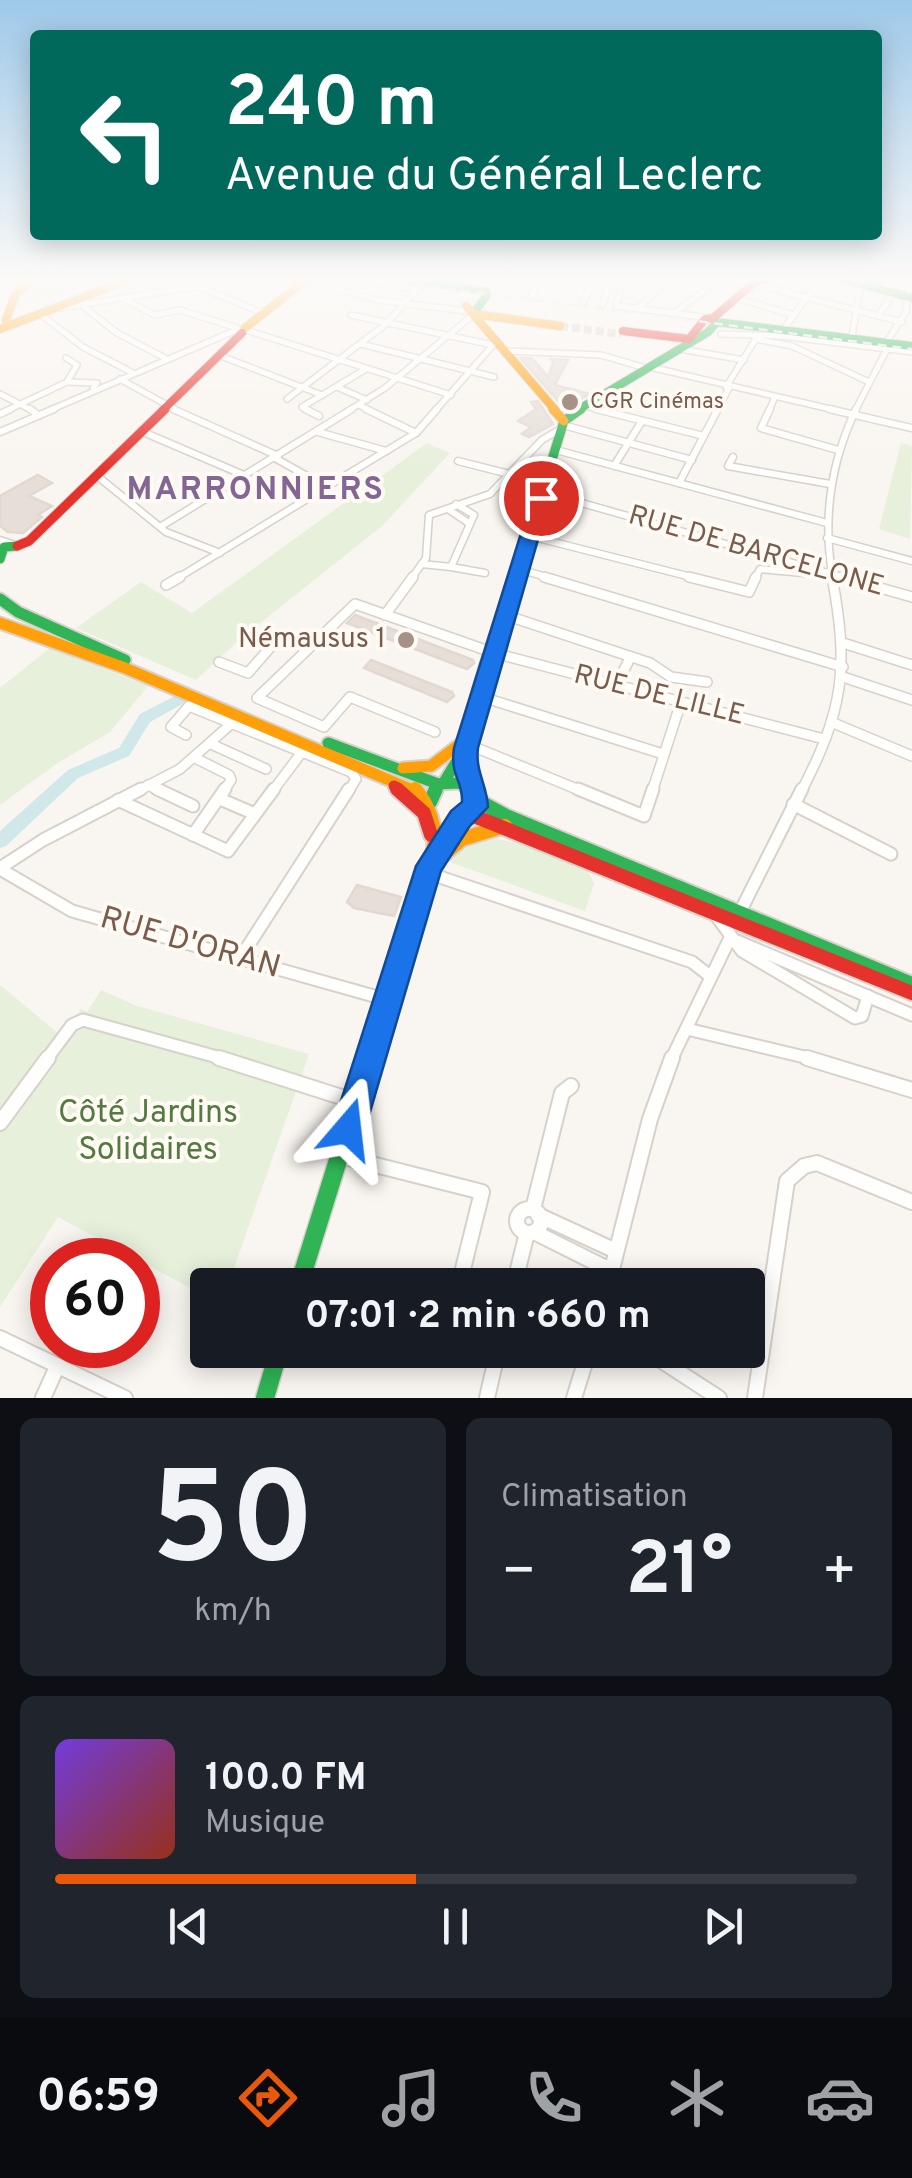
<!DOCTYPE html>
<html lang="fr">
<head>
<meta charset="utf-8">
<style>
  :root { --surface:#171b24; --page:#20242c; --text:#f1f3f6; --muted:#9ea1a6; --line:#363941; --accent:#ea580c }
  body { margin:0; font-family:Overpass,sans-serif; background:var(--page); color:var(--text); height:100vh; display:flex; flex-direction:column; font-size:38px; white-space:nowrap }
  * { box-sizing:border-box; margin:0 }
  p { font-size:32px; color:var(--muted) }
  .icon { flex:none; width:55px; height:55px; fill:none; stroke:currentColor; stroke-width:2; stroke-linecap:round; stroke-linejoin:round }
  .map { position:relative; height:1398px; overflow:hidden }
  .details { display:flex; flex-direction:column; gap:20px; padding:20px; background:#0d0f14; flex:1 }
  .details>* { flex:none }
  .guide { position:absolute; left:30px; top:30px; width:852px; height:210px; border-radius:10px; box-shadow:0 5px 25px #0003; background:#00695c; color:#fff; overflow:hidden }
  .speed { position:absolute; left:30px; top:1238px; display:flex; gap:20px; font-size:50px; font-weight:700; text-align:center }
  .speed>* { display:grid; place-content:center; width:130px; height:130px; border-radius:50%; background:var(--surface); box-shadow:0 5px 25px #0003; line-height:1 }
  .speed .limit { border:15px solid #d22; background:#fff; color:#111 }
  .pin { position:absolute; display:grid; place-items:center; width:85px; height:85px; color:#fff; margin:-42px; border:5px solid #fff; border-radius:50%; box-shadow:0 2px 10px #0007 }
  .me { position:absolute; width:110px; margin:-55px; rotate:17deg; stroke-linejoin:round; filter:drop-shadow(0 0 8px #0008) }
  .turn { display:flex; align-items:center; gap:35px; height:210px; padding:0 30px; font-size:45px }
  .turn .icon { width:130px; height:130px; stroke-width:2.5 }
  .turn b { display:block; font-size:70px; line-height:85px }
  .big { font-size:75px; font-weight:700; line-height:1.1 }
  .details .card { flex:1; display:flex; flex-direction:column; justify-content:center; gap:15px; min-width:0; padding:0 35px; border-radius:15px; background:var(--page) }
  .details .dial { align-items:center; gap:0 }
  .dial b { font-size:130px; line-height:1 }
  .song { display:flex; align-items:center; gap:30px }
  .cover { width:120px; height:120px; border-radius:15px; background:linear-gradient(135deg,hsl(260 70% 55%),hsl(10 70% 35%)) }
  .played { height:10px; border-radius:5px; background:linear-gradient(90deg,var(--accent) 45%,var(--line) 45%) }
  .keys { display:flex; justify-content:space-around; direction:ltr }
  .heat { display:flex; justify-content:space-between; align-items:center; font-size:55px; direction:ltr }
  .details .tiles { flex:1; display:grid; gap:20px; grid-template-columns:1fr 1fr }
  .card:last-child { grid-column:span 2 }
  .trip { position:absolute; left:190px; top:1268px; width:575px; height:100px; border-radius:10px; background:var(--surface); box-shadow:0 5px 25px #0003; font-weight:700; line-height:100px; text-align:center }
  .menu { display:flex; height:160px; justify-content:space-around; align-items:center; background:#090b0e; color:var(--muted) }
  .menu .icon { width:70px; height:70px }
  .menu .active { color:var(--accent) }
  .menu b { font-size:45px; color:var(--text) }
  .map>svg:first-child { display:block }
</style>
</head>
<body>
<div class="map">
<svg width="912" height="1398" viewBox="0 0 912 1398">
  <rect width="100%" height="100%" fill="#f9f5f0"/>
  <!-- green -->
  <g fill="#e7f0db">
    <path d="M38,277H56L81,288L14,307L16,297Z"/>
    <path d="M427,443L450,453L382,526L239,640L196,680L76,628L141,582L192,613Z"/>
    <path d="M901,443L912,446L910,539L879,529Z"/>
    <path d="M50,648L148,686L110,732L56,764L0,805V688Z"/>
    <path d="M487,837L517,843L588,872L594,883L585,911L450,862L461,845Z"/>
    <path d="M0,985L60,1035L81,1009L87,1012L101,990L137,1006L309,1054L228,1285H208L207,1297L58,1217L0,1307Z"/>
  </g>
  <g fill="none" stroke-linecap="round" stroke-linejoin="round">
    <!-- river -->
    <path fill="#d0e8ea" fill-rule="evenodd" d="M181,693L186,694L188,698L186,702L150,722L129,756L78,778L6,846L0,848V831L68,770L119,748L140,714Z"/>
  </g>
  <!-- building -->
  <g fill="#e6ded7" stroke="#e2d8d2" stroke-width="2.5">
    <path d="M520,358H532L548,377L554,360L549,359L568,360L555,385L590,394L564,408Z"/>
    <path d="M538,401L553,424L529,437L522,434L531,427L518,421L536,409L531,402Z"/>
    <path d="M38,475L52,483L29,496L52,506L38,515L42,517L23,533L8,532L0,526V496Z"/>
    <path d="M355,615L473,660L474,663L467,669L347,623Z"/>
    <path d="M371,660L452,692L454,696L447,702L364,668Z"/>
    <path d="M357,885L401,897L394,916L354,908L347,902Z"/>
  </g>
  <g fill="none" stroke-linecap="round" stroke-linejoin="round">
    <!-- secondary-tunnel -->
    <path stroke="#d9cfc7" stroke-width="8" stroke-dasharray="8 4" stroke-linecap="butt" d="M560,326L622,334"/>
    <defs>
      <g id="street-far4">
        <path d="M104,277L120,283"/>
        <path d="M625,277L616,306L711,318"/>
        <path d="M628,277L662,286"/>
        <path d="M727,277L902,322"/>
        <path d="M305,280L377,300L475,312"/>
        <path d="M376,283L417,290"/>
        <path d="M197,286L263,313"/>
        <path d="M120,297L155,315L180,310L237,328"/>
        <path d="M531,297L540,277"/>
        <path d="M736,298L794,315"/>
        <path d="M78,302L117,333L167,359"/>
        <path d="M583,303L594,277"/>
        <path d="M603,304L612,277"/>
        <path d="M61,308L256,277"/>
        <path d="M637,308L673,277"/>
        <path d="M674,313L723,277"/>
        <path d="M40,314L83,347L133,373"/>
        <path d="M351,315L493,345"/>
        <path d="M878,316L892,295L881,277"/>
        <path d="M785,327L822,277"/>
        <path d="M246,330L451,395"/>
        <path d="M721,334L781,336L912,352"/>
        <path d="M852,336L862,277"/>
        <path d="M755,339L792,346L869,382"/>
        <path d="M361,344L494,377"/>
        <path d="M680,349L744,360"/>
        <path d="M506,351L601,355L649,369"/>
        <path d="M221,356L322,395"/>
        <path d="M650,367L839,411"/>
        <path d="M120,379L178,411"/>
        <path d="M67,382L97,383L93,388"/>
        <path d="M337,387L367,400"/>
        <path d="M726,387L757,337"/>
        <path d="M0,394L33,411"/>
        <path d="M287,399L386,324L421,285"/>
        <path d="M359,405L371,411"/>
        <path d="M586,406L606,411"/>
        <path d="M6,411L67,382L77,365L66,358"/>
        <path d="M48,411L234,331"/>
        <path d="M310,411L302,407L366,369"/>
        <path d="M348,411L385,388L474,314"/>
        <path d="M435,411L493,345L499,343"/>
        <path d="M717,411L729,388"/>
        <path d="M769,411L774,399"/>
        <path d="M855,411L887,349L886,343L906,312L910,277"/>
      </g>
      <g id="street-far3">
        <path d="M30,409L38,415"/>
        <path d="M173,409L278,456"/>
        <path d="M305,409L319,416"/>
        <path d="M366,409L416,433"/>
        <path d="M596,409L704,436"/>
        <path d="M770,409L761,428L838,450"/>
        <path d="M829,409L912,428"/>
        <path d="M0,414L11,409"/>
        <path d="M563,425L692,460"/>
        <path d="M0,432L54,409"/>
        <path d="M143,432L246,476"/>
        <path d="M318,432L386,451"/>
        <path d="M556,450L827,523"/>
        <path d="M733,457L728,466L830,484"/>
        <path d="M275,458L323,485L333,483L416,433L437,409"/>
        <path d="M458,461L509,474"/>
        <path d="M614,466L642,421"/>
        <path d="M96,475L166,532L220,553"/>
        <path d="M679,483L718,409"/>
        <path d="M543,492L849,579"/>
        <path d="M448,509L470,524"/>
        <path d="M160,527L352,409"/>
        <path d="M530,536L699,579"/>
        <path d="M827,538L912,561"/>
        <path d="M0,540L12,544"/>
        <path d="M422,564L451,567L474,515L456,504"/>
        <path d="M451,567L485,573"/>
        <path d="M519,569L553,579"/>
        <path d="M176,579L330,485"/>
        <path d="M411,579L426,558L429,515L490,494L542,440L562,428"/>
        <path d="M755,579L760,569L825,575"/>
        <path d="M833,579C822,519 830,464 856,409"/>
      </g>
      <g id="street-far2">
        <path d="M544,577L843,667"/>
        <path d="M689,577L749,592L756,577"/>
        <path d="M841,577L912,597"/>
        <path d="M166,585L180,577"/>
        <path d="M385,615L413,577"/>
        <path d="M505,615L650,663L671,677L707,682"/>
        <path d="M843,643L912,665"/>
        <path d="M219,662L248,673L280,636L310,646"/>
        <path d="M843,677L912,700"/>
        <path d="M616,686L630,658"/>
        <path d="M479,696L663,754"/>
        <path d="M831,722L912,756"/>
        <path d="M435,732L350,697L324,727L257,698L355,604L494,653L824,739"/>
        <path d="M186,735L171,727L189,706L351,772L356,779L348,792"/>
        <path d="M211,744L266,769"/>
        <path d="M467,744L584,792"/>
        <path d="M195,758L229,775L231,780L223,792"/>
        <path d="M148,785L162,792"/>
        <path d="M136,792L180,769L231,724"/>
        <path d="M272,792L302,752"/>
        <path d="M652,792L681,702"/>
        <path d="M801,792C844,709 849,668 832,577"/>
      </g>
      <g id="street-far1">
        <path d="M157,789L193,806"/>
        <path d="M578,789L644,816L653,789"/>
        <path d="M220,799L255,814"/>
        <path d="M118,800L228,851L274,789"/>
        <path d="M793,804L891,854"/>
        <path d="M193,835L225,789"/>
        <path d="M0,868L43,840L141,789"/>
        <path d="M0,869L72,911L388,1000"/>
        <path d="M428,873L692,962L710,976"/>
        <path d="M740,912L802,789"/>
        <path d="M717,917L742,951L855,1018L862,1016L868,996"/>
        <path d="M737,941L912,1015"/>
        <path d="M241,957L349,789"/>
        <path d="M687,1029L817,1060"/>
        <path d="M46,1060L72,1025L83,1020L228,1060"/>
        <path d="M671,1060L730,938"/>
      </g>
      <g id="street">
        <path d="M219,1058L357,1102"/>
        <path d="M807,1058L912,1090"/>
        <path d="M0,1123L48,1058"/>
        <path d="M340,1156L482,1192L459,1285"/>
        <path d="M533,1209L562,1093L571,1086"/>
        <circle cx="529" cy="1221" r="12"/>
        <path d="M538,1215L616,1251"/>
        <path d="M534,1232L612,1271"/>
        <path d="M514,1285L527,1233"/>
        <path d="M608,1285L650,1119L672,1058"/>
        <path d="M0,1338L125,1398"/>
        <path d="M418,1350L441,1358L443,1350"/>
        <path d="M645,1350L719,1398"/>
        <path d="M43,1398L57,1367"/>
        <path d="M487,1398L498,1350"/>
        <path d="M574,1398L589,1350"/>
        <path d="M755,1398L787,1181L804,1166L817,1163L912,1202"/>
      </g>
      <g id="fast-far4">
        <path d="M392,277L485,291L487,295L476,310"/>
        <path d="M835,277L912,298"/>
        <path d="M576,411L708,332L717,322L912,346"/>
      </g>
      <g id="fast-far3">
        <path d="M0,559L4,547L17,546"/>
        <path d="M515,579L564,421L581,409"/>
      </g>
      <g id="fast-far2">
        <path d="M0,599L18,612L125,660"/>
        <path d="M328,743L438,784"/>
        <path d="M444,782L463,751"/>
        <path d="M468,784C461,715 495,642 516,577"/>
        <path d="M435,792L438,784L460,783L472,792"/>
      </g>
      <g id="fast-far1">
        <path d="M469,789L482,803L506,816L912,984"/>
        <path d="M430,802L436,789"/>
        <path d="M369,1060L411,927"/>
      </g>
      <g id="fast">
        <path d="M299,1285L370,1058"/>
        <path d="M265,1398L279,1350"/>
      </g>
      <g id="slow-far3">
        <path d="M466,306L556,411"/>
        <path d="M474,314L560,326"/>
        <path d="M6,320L15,295L35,277"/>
        <path d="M245,328L309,277"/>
        <path d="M0,329L136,277"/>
      </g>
      <path id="slow-far2" d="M553,409L564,421"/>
      <g id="slow-far1">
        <path d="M0,623L125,668L417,792"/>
        <path d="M403,768L431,766L468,738"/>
      </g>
      <g id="slow">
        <path d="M429,867L462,839L505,826"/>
        <path d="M411,927C428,879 452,833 415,789"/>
      </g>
      <g id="jam-far3">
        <path d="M623,331L689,339L705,319L713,318L754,283L770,277"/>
        <path d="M162,411L242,333"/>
      </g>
      <path id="jam-far2" d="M17,546L29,541L165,409"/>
      <path id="jam-far1" d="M394,786L400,792"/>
      <g id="jam">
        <path d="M397,789L424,813L431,835"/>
        <path d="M469,814L912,993"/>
        <path d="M441,853L460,819"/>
      </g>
    </defs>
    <!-- street-far4 casing -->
    <use href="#street-far4" stroke="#d7d1cb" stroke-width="8"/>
    <!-- street-far3 casing -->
    <use href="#street-far3" stroke="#d7d1cb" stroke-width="9"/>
    <!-- street-far2 casing -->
    <use href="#street-far2" stroke="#d7d1cb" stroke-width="12"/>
    <!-- street-far1 casing -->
    <use href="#street-far1" stroke="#d7d1cb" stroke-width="15"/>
    <!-- street casing -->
    <use href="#street" stroke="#d7d1cb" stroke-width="18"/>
    <!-- fast-far4 casing -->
    <use href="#fast-far4" stroke="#d9d2cb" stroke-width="10"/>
    <!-- fast-far3 casing -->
    <use href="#fast-far3" stroke="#d9d2cb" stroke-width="11"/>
    <!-- fast-far2 casing -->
    <use href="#fast-far2" stroke="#d9d2cb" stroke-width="15"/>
    <!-- fast-far1 casing -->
    <use href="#fast-far1" stroke="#d9d2cb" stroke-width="18"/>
    <!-- fast casing -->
    <use href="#fast" stroke="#d9d2cb" stroke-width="21"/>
    <!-- slow-far3 casing -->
    <use href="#slow-far3" stroke="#d9d2cb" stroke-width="10"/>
    <!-- slow-far2 casing -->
    <use href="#slow-far2" stroke="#d9d2cb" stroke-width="11"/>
    <!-- slow-far1 casing -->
    <use href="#slow-far1" stroke="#d9d2cb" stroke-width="15"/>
    <!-- slow casing -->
    <use href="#slow" stroke="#d9d2cb" stroke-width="18"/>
    <!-- jam-far3 casing -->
    <use href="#jam-far3" stroke="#d9d2cb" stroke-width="10"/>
    <!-- jam-far2 casing -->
    <use href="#jam-far2" stroke="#d9d2cb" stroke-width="11"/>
    <!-- jam-far1 casing -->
    <use href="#jam-far1" stroke="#d9d2cb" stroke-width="15"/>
    <!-- jam casing -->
    <use href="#jam" stroke="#d9d2cb" stroke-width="18"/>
    <!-- street-far4 -->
    <use href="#street-far4" stroke="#fefefd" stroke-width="5"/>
    <!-- street-far3 -->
    <use href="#street-far3" stroke="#fefefd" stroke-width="6"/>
    <!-- street-far2 -->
    <use href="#street-far2" stroke="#fefefd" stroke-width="9"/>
    <!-- street-far1 -->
    <use href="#street-far1" stroke="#fefefd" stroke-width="11"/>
    <!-- street -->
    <use href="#street" stroke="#fefefd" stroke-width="14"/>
    <!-- fast-far4 -->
    <use href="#fast-far4" stroke="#30b455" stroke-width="8"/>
    <!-- fast-far3 -->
    <use href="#fast-far3" stroke="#30b455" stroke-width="9"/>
    <!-- fast-far2 -->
    <use href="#fast-far2" stroke="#30b455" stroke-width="11"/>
    <!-- fast-far1 -->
    <use href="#fast-far1" stroke="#30b455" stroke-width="14"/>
    <!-- fast -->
    <use href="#fast" stroke="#30b455" stroke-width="18"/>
    <!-- slow-far3 -->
    <use href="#slow-far3" stroke="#ff9f0a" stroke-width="8"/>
    <!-- slow-far2 -->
    <use href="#slow-far2" stroke="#ff9f0a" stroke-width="9"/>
    <!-- slow-far1 -->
    <use href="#slow-far1" stroke="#ff9f0a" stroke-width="11"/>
    <!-- slow -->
    <use href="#slow" stroke="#ff9f0a" stroke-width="14"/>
    <!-- jam-far3 -->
    <use href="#jam-far3" stroke="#e5322d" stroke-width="8"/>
    <!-- jam-far2 -->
    <use href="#jam-far2" stroke="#e5322d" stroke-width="9"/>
    <!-- jam-far1 -->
    <use href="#jam-far1" stroke="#e5322d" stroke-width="11"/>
    <!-- jam -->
    <use href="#jam" stroke="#e5322d" stroke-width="14"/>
    <!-- rail -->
    <path stroke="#e6e3e7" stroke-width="2.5" stroke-dasharray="9 6" stroke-linecap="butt" d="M357,277L912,349"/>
  </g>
  <!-- sky -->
  <linearGradient id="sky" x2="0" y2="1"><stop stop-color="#9ec9e9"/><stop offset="0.59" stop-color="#fcfaf8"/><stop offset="1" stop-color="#fcfaf8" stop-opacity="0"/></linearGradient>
  <rect width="912" height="473" fill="url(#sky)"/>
  <!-- route -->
  <path fill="#1a73e8" stroke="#114b97" stroke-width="2.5" d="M541,493L550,498L478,748C475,771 487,785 488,807L469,827L441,871L365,1129L360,1141L348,1146L337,1141L332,1129L416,866L451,811L462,802C463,780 450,777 454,748L532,498Z"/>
  <!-- markers -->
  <g fill="#a69286" stroke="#fffaf3" stroke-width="4">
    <circle cx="570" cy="402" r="10"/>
    <circle cx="406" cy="640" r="10"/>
  </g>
  <g text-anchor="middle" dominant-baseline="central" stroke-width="8" stroke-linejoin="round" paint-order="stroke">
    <!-- far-poi labels -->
    <g font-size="22" fill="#7a5c4d" stroke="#fffaf3" text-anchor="start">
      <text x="590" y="402">CGR Cinémas</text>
    </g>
    <!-- street labels -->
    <g font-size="28" fill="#7a5c4d" stroke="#fffaf3">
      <text transform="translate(756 552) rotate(16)">RUE DE BARCELONE</text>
      <text transform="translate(659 696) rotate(14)">RUE DE LILLE</text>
    </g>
    <!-- poi labels -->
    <g font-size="28" fill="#7a5c4d" stroke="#fffaf3" text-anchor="end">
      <text x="386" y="640">Némausus 1</text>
    </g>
    <!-- far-district labels -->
    <g font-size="32" font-weight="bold" letter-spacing="2.5" fill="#846695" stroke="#fffaf3">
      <text x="256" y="491">MARRONNIERS</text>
    </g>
    <!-- near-street labels -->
    <g font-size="32" fill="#7a5c4d" stroke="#fffaf3">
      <text transform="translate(190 944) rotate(16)">RUE D'ORAN</text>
    </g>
    <!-- near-park labels -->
    <g font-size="32" fill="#537a41" stroke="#fffaf3">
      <text x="148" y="1114">Côté Jardins<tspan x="148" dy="37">Solidaires</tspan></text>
    </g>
  </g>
</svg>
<div class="speed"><div class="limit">60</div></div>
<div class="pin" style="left:541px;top:498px;background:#d93025"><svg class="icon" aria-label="arrive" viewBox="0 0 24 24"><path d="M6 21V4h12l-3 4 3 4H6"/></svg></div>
<svg class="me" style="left:348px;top:1129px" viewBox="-20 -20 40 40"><path d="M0-17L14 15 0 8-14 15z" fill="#1a73e8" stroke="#fff" stroke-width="4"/></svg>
<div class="trip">07:01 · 2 min · 660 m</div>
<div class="guide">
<div class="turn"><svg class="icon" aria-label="left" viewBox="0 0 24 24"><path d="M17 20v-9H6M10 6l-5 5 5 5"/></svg><div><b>240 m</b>Avenue du Général Leclerc</div></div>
</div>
</div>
<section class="details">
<div class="tiles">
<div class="card dial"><b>50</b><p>km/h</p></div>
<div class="card"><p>Climatisation</p>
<div class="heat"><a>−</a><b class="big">21°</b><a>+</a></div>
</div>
<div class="card">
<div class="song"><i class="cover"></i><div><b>100.0 FM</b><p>Musique</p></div></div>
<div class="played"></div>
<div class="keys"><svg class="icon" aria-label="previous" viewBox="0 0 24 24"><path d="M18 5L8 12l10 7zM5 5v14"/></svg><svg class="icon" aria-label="pause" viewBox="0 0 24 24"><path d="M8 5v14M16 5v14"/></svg><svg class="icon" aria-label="next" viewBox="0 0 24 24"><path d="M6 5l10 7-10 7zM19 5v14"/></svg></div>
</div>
</div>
</section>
<nav class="menu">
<b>06:59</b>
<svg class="icon active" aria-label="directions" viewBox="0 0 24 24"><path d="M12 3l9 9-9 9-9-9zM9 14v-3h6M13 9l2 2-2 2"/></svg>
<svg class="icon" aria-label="music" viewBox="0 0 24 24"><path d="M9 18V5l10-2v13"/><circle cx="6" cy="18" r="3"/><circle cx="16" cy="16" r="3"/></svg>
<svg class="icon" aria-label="phone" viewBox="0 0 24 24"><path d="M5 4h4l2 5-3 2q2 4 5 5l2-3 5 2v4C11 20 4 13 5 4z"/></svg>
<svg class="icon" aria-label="climate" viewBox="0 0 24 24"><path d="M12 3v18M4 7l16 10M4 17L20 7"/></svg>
<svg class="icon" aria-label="car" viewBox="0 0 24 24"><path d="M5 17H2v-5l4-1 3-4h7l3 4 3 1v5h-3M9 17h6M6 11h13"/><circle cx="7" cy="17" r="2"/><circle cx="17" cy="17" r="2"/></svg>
</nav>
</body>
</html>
